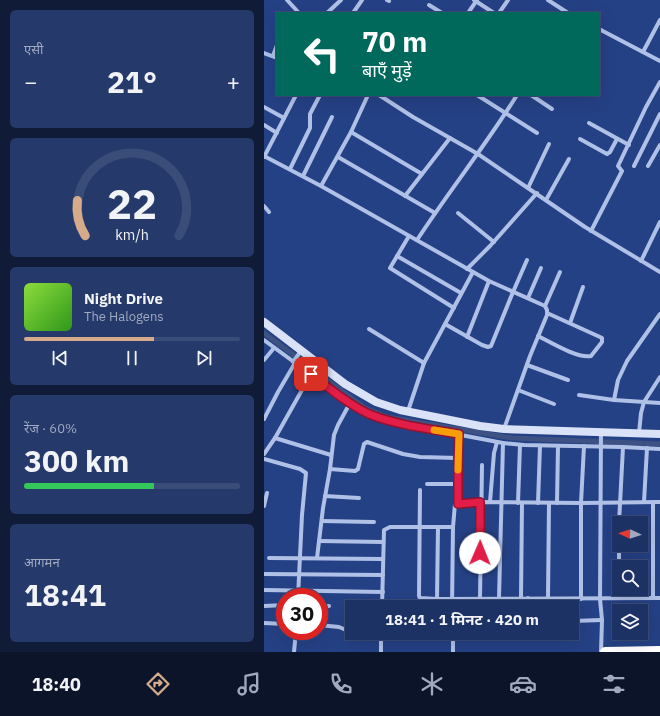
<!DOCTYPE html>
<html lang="hi">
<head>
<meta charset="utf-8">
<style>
  :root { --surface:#1c3164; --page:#25396a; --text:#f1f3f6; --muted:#a0a9bf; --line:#3a4c78; --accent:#d6ab8b }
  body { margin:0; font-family:"IBM Plex Sans","Noto Sans Devanagari",sans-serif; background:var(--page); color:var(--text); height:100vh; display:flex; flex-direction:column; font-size:15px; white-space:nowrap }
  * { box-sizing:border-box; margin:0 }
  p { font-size:13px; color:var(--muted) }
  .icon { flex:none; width:22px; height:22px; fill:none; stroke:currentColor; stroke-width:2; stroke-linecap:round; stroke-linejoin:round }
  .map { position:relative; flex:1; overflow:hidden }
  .sheet { display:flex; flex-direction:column; gap:10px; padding:10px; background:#0f1b37; width:264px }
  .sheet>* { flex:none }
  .top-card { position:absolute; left:12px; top:12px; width:324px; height:84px; border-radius:0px; box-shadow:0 4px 16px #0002,0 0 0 1px var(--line); background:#00695c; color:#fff; overflow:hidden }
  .needle { width:26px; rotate:273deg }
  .controls { position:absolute; left:348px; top:516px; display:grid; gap:8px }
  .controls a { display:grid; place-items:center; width:36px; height:36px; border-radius:0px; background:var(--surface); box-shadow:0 4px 16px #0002,0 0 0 1px var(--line); font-size:20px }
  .speed { position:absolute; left:12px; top:588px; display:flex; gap:8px; font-size:20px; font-weight:700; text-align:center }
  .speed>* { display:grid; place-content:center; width:52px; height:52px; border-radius:50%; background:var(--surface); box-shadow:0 4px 16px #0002,0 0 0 1px var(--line); line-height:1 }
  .speed .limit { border:6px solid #d22; background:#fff; color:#111 }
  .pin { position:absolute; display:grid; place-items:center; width:34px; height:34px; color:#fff; margin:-17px; border-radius:8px; box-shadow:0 2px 6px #0006 }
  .me { position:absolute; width:44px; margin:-22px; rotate:1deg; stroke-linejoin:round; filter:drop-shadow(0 0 3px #0008) }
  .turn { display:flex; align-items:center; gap:14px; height:84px; padding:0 20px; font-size:18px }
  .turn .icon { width:52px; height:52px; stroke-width:2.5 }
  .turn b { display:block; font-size:28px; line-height:34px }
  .big { font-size:30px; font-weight:700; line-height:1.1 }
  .sheet .tile { flex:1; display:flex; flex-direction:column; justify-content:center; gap:6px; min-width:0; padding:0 14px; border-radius:6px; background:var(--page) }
  .sheet .dial { align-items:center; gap:0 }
  .dial svg { height:104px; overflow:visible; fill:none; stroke:var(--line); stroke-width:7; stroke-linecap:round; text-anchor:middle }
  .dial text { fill:var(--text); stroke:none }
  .song { display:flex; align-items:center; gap:12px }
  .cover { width:48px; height:48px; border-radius:6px; background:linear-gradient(135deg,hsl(90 70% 55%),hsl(110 70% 35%)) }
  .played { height:4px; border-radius:2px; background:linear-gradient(90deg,var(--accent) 60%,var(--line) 60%) }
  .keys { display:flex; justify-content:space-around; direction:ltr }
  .heat { display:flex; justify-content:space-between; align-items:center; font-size:22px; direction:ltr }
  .charge { height:6px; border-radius:3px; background:linear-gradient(90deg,#34c759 60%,var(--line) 0) }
  .trip { position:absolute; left:81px; top:600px; width:234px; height:40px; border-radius:0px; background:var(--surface); box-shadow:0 4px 16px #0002,0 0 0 1px var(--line); font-weight:700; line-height:40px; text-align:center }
  .tab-bar { display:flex; height:64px; justify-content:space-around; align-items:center; background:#0b1428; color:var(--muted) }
  .tab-bar .icon { width:28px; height:28px }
  .tab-bar .current { color:var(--accent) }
  .tab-bar b { font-size:18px; color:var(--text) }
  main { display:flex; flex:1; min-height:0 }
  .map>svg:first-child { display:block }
</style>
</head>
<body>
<main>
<section class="sheet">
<div class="tile"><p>एसी</p>
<div class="heat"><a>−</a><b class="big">21°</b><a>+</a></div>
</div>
<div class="tile dial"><svg viewBox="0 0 100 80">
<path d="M14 69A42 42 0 1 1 86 69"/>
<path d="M14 69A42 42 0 0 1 8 42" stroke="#d6ab8b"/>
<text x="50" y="56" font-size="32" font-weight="700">22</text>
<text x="50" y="72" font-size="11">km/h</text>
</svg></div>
<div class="tile">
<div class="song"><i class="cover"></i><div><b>Night Drive</b><p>The Halogens</p></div></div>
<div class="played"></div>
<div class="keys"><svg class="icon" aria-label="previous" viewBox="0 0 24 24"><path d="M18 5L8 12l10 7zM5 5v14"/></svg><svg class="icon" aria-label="pause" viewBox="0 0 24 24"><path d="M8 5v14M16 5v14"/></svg><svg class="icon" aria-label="next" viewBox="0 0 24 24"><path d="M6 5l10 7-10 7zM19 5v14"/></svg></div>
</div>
<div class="tile"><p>रेंज · 60%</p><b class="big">300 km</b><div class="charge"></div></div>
<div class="tile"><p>आगमन</p><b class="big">18:41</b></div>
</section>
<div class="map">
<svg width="396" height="652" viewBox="0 0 396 652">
  <rect width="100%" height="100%" fill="#254185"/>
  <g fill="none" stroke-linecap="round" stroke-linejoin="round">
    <!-- canal -->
    <path stroke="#3d5283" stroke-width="5" d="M0,333L101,408L123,417L248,438L396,444"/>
    <!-- street -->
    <g stroke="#b0c1e8" stroke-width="4">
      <path d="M23,0L35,13"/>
      <path d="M123,0L125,1"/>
      <path d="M210,0L230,13"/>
      <path d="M284,0L304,13"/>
      <path d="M165,5L178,13"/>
      <path d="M63,13L77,0"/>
      <path d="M89,13L98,0"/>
      <path d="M204,13L213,0"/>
      <path d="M235,13L244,0"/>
      <path d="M335,29L396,61"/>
      <path d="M379,52L396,20"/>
      <path d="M0,53L13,58"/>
      <path d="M9,56L13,45"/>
      <path d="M115,95L149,117L214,154L321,227L396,272"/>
      <path d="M213,95L273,133"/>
      <path d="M267,95L288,109"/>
      <path d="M0,107L20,118"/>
      <path d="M325,123L365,145"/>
      <path d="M0,125L13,133"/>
      <path d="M87,132L158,174"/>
      <path d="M316,139L343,154L346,152L353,139"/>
      <path d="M0,156L57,186L225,281L281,306L283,310V315L266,356L240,429"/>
      <path d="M0,157L32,95"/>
      <path d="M74,157L171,213"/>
      <path d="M370,166L396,114"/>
      <path d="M384,166L396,145"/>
      <path d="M26,169L46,128V114L56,95"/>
      <path d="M39,176L68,117"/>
      <path d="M57,186L87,132L104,95"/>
      <path d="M264,188L285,144"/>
      <path d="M141,196L186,138"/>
      <path d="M282,200L305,159"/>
      <path d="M0,206L5,212"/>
      <path d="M194,213L230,242"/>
      <path d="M327,231L358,171L354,166L382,107L396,82"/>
      <path d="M145,236L126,268L190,308"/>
      <path d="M153,240C185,191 222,145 253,95"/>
      <path d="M133,256L197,293"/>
      <path d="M377,261L396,222"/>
      <path d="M203,269L226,246L273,193"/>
      <path d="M264,298L277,268"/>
      <path d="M281,306L296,272"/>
      <path d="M306,323L319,287"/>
      <path d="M181,324L218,345L224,347L227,346L249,292L263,260"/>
      <path d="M105,329L160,363"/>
      <path d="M274,336C286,342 314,359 327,356L338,342V338L336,337L283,313"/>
      <path d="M203,337L225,281"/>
      <path d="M0,340L86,403L114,417L160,428L239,443L260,445L359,447L396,449"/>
      <path d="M0,360L10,348"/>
      <path d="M29,362L37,351"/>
      <path d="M263,365L304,380"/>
      <path d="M254,390L290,404"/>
      <path d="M315,395L350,400L396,403"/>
      <path d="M350,400L354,380L363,361L396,314"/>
      <path d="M86,403L74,425L70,435L66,469L91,471L94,469L100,444L103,442L139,454L156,457L194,458"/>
      <path d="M144,411L160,363L209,272"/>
      <path d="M0,419L14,392L31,363"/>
      <path d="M337,432L336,599L338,620L337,652"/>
      <path d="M375,433L377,413L380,402L396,377"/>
      <path d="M11,438L67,455"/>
      <path d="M0,454L11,438L47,374"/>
      <path d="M0,459L36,469L42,473L38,515L34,597"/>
      <path d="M163,484H194"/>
      <path d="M156,490L155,596L156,598L173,599L396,598"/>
      <path d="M61,496L95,498"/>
      <path d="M226,502L230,453L233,442"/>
      <path d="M380,502L383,448"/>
      <path d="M194,503V458L195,434"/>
      <path d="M254,503L256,445"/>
      <path d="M274,503L276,446"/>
      <path d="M293,503L294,446"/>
      <path d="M0,506L3,493"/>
      <path d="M58,521L110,522"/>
      <path d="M355,523L359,447"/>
      <path d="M55,541L119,542"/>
      <path d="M5,558L119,559"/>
      <path d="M53,558L59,508L66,469"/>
      <path d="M355,567V545"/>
      <path d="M0,574L119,575"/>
      <path d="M0,590L119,592"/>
      <path d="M216,598L218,465"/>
      <path d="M235,598L239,443"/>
      <path d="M257,598L258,503"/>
      <path d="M355,598V568"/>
      <path d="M389,598V502"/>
      <path d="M173,599L174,527"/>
      <path d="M284,599L285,503"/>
      <path d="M317,599V503L320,446"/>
      <path d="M0,606L21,605"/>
      <path d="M55,606H65"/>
      <path d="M118,607L120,530L126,527H189"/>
      <path d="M188,607L189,527L191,504L216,502L317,503L396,502"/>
      <path d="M263,607L264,598"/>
      <path d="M308,621L338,620"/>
      <path d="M0,623L21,624"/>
      <path d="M55,625L75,627L82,630L88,631"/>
      <path d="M189,633V652"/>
      <path d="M30,652L32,631"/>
      <path d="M117,652V633"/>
    </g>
    <!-- secondary -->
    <path stroke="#dae2f7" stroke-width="8" d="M0,322L81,384L112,402L136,410L216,426L240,429L396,434"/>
    <!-- highway -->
    <path stroke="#fff" stroke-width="10" d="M341,652L396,651"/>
  </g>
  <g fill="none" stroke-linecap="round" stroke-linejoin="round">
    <defs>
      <path id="route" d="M47,374C65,388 84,404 105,414C132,425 167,429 195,434L194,458V504L216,502V553"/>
    </defs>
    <!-- route casing -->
    <use href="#route" stroke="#92132f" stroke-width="10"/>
    <!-- route -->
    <use href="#route" stroke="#e11d48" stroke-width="7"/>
    <!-- slow -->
    <path stroke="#f59e0b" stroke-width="7" d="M170,430L195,434L194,470"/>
  </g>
</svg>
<div class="controls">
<a><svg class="needle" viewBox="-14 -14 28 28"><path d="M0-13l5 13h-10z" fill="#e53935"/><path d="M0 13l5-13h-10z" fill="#a0a9bf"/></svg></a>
<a><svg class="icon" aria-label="search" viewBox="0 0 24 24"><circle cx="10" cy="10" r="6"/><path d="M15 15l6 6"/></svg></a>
<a><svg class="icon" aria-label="layers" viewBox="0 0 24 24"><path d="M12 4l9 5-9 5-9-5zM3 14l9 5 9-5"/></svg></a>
</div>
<div class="speed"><div class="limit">30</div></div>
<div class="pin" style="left:47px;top:374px;background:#d93025"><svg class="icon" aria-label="arrive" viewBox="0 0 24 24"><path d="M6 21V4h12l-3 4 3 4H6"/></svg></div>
<svg class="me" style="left:216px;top:553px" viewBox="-20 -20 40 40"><circle r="19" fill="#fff"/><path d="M0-13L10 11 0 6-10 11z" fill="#e11d48"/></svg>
<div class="trip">18:41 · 1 मिनट · 420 m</div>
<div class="top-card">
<div class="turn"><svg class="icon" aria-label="left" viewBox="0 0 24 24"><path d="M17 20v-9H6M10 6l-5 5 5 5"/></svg><div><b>70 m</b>बाएँ मुड़ें</div></div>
</div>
</div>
</main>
<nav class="tab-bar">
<b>18:40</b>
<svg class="icon current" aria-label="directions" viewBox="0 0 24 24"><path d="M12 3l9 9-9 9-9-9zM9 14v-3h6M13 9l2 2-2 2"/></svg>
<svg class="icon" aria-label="music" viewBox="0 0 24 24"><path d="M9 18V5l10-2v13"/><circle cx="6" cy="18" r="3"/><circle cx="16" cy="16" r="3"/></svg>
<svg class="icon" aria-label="phone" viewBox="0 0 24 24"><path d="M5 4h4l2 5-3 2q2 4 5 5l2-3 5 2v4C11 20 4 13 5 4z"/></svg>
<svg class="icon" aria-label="climate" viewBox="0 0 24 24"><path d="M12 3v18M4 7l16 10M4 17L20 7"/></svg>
<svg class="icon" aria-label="car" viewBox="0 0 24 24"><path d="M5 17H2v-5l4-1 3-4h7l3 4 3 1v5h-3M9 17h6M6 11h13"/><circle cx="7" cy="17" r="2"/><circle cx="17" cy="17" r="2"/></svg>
<svg class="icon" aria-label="filters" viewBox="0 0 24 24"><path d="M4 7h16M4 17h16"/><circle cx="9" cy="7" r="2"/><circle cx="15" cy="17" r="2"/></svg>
</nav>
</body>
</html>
